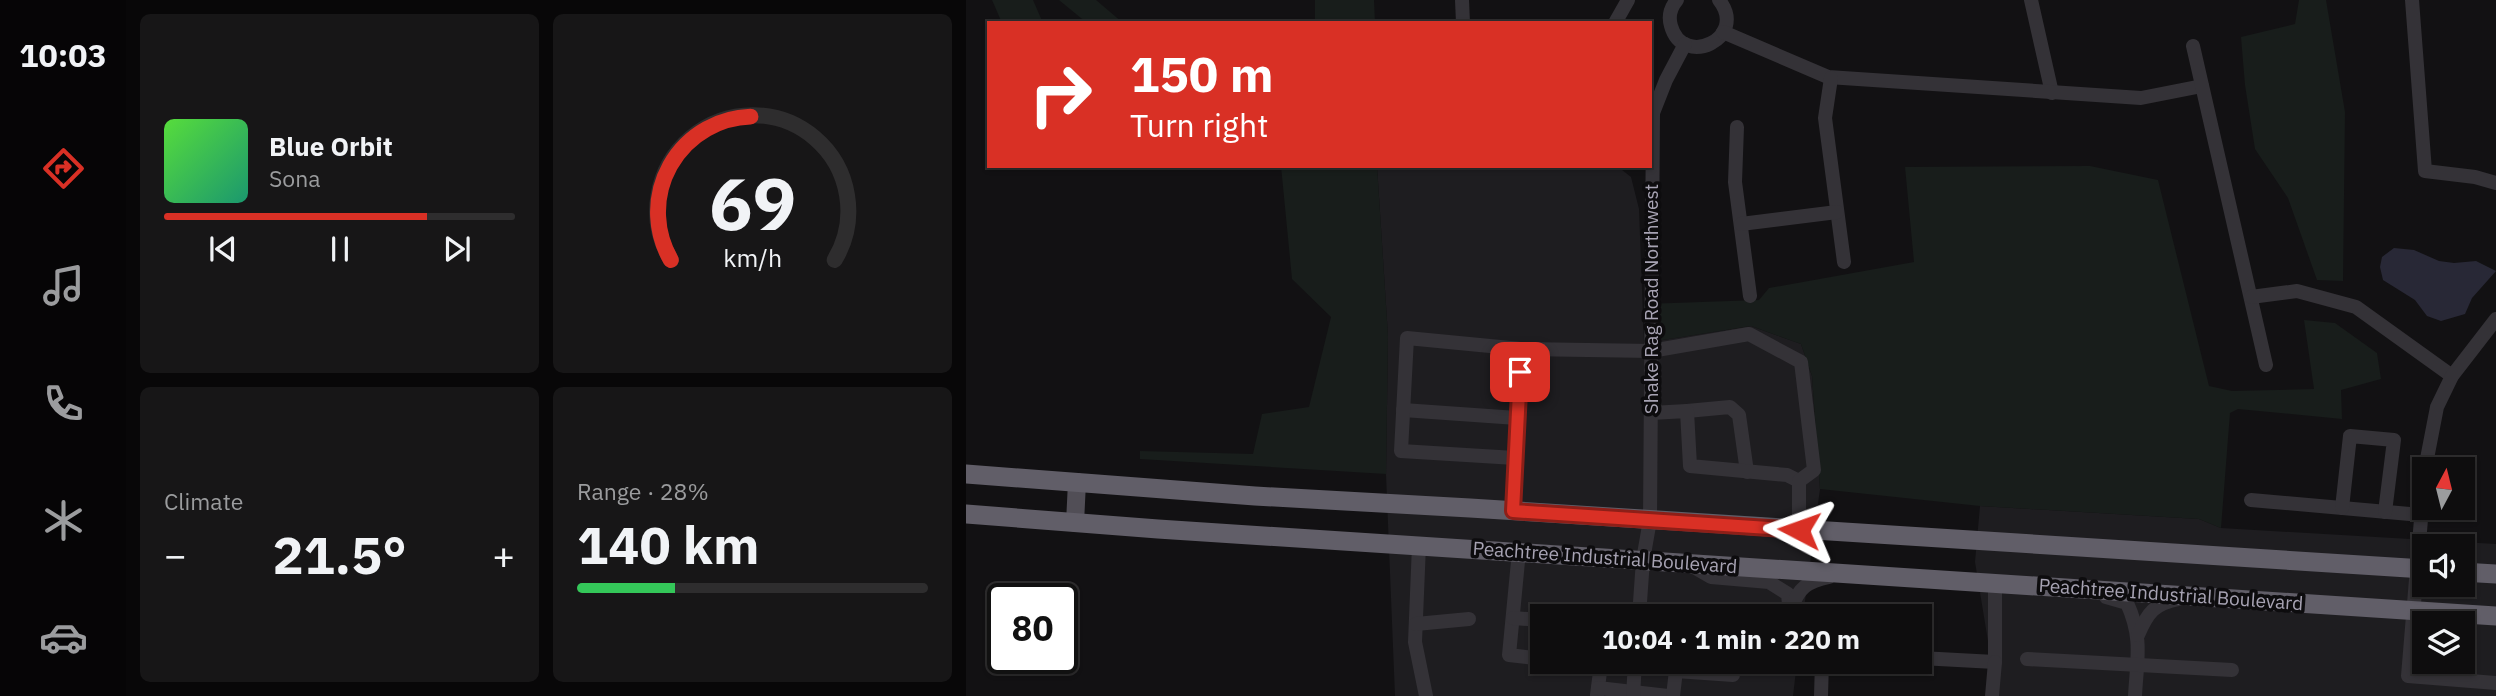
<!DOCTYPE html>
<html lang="en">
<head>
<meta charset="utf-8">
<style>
  :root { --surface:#0e0d0e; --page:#171617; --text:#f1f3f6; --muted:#9b9c9e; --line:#2e2d2e; --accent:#d93025 }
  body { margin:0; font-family:"IBM Plex Sans",sans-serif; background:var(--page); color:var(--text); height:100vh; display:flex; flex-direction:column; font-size:26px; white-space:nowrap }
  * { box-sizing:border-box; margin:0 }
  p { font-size:23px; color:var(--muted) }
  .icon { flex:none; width:38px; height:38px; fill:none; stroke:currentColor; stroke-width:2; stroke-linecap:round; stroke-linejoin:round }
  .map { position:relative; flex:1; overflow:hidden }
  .side { display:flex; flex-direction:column; gap:14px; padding:14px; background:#080708; width:840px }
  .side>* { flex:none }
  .banner { position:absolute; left:21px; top:21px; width:665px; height:147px; border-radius:0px; box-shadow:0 2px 5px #0004,0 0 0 2px var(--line); background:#d93025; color:#fff; overflow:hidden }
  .needle { width:46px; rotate:7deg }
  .buttons { position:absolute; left:1446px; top:457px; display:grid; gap:14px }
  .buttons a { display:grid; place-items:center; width:63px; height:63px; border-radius:0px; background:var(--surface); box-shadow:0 2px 5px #0004,0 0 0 2px var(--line); font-size:35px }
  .speed { position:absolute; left:21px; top:583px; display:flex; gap:14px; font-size:35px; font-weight:700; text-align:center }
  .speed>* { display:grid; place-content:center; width:91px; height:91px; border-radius:50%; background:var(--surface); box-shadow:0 2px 5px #0004,0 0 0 2px var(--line); line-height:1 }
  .speed .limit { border:4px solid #111; border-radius:10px; background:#fff; color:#111 }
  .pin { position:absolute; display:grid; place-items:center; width:60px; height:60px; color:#fff; margin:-30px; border-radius:14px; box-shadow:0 4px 10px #0006 }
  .me { position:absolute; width:77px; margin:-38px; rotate:274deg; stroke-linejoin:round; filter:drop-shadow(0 0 5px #0008) }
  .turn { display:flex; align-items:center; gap:24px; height:147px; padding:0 28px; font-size:32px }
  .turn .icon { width:91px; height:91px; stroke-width:2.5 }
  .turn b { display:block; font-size:49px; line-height:60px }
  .big { font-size:52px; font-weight:700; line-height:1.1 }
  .side .tile { flex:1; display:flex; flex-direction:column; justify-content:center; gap:10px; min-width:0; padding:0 24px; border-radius:10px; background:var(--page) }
  .side .dial { align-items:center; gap:0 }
  .dial svg { height:182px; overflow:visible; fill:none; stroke:var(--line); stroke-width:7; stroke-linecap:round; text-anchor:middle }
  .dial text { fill:var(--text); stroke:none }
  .song { display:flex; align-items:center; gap:21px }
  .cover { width:84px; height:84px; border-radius:10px; background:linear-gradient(135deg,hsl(110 70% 55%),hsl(160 70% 35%)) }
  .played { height:7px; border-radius:4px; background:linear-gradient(90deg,var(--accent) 75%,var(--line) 75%) }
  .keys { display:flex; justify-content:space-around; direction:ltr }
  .heat { display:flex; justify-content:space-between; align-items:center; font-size:38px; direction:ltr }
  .charge { height:10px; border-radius:5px; background:linear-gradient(90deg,#34c759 28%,var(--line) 0) }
  .side .tiles { flex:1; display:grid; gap:14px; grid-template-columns:repeat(2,1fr) }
  .trip { position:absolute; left:564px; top:604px; width:402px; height:70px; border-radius:0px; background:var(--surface); box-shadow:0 2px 5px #0004,0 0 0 2px var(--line); font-weight:700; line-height:70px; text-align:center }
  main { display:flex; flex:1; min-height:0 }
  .tabs { display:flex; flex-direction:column; width:126px; justify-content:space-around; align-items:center; background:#060506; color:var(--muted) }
  .tabs .icon { width:49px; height:49px }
  .tabs .on { color:var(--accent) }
  .tabs b { font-size:32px; color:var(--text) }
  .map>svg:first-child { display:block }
</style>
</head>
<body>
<main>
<nav class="tabs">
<b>10:03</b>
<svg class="icon on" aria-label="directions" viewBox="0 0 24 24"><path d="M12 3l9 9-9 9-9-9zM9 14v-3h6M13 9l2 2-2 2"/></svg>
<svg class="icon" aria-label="music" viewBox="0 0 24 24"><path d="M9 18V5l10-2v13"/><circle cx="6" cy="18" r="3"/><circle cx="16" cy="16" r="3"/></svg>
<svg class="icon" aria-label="phone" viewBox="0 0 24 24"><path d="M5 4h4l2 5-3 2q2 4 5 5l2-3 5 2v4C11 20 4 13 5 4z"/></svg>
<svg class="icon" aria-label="climate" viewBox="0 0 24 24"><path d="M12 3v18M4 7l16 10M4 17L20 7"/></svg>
<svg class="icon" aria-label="car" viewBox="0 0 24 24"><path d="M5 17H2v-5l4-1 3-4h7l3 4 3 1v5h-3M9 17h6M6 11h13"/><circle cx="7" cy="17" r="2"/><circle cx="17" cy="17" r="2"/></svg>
</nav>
<section class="side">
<div class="tiles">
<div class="tile">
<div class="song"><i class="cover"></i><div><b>Blue Orbit</b><p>Sona</p></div></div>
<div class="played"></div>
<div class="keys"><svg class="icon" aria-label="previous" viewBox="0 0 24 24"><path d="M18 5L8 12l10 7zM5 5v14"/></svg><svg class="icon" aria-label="pause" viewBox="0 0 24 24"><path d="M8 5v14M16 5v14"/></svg><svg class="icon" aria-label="next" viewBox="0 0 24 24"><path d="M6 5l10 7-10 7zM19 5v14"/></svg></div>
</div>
<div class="tile dial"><svg viewBox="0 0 100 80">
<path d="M14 69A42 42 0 1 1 86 69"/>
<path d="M14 69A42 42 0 0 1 49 6" stroke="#d93025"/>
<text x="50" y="56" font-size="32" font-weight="700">69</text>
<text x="50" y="72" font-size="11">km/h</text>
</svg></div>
<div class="tile"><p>Climate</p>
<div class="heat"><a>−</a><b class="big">21.5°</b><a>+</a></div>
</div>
<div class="tile"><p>Range · 28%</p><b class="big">140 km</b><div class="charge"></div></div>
</div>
</section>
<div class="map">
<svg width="1530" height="696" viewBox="0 0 1530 696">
  <rect width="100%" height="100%" fill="#121113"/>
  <!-- built -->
  <g fill="#1e1d20" fill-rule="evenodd">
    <path d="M411,166H651L665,177L673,209L678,343L785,326L835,344L846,376L854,489L837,616H576V662H831L827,696H429L420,474L422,336Z"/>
    <path d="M1014,506L1233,519L1255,528L1530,544V696H1031L1009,562ZM1458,546H1496V584H1458ZM1458,623H1496V662H1458Z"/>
  </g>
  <!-- green -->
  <g fill="#181d1b">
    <path d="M26,0H67L77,23H36Z"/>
    <path d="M93,0H130L157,23H121Z"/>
    <path d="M349,0H408L409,23H349Z"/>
    <path d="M1333,0H1360L1379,112L1377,281L1351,280L1322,198L1289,149L1279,85L1275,37L1329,24Z"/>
    <path d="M315,166H411L422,336L420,474L174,459V451L287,454L296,414L343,407L365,317L326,279Z"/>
    <path d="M1124,166L1192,180L1243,386L1266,391L1348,389L1338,320L1369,323L1411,353L1415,379L1375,390L1376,419L1272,409L1264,413L1255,528L1233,519L1014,506L854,489L846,376L835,344L785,326L678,343V304L793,300L803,288L948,262L939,167Z"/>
  </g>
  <!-- water -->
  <path fill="#282836" d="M1428,248L1448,250L1473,261L1488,263L1510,261L1530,271L1506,298L1499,314L1475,321L1461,316L1449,300L1417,280L1414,267L1416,257Z"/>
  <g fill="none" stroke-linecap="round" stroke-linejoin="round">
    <!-- minor -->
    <g stroke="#343237" stroke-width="14">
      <path d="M496,0L497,23"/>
      <path d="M711,0C705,7 702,16 705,26C717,69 783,38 753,0"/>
      <path d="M1065,0L1086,93"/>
      <path d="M1446,0L1459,171L1509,177L1530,183"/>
      <path d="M649,23L662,0"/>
      <path d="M757,32L862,77L1175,98L1236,86"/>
      <path d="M1227,46L1300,365"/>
      <path d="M865,78L859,118L878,262"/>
      <path d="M771,127L769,182L784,296"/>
      <path d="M775,224L871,212"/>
      <path d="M1285,297L1331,291L1390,307L1486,376"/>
      <path d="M437,410L551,418"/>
      <path d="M721,411L764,407L773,415L781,472"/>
      <path d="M685,413L721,411L724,466L821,475L833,481"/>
      <path d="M549,458L435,451L441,338L555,349"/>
      <path d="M1459,469L1471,407L1486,376L1530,319"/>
      <path d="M1458,483L1442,676L1530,683"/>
      <path d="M1285,500L1455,515"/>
      <path d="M1376,508L1384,436L1428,440L1419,512"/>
      <path d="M547,511L555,349L685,351L783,334L835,362L848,470L833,481V530"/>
      <path d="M453,545L449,642L460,696"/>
      <path d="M553,551L543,655L576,659"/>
      <path d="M726,566L745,577L803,582L822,594L824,616"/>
      <path d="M1140,597L1161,603C1177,638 1171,659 1169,696"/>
      <path d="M825,609C833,587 841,582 863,577"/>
      <path d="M673,616L677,560L684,520L687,113L700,80L719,44"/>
      <path d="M547,618L576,620"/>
      <path d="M450,624L503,619"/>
      <path d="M1172,635C1182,612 1188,604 1213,599"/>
      <path d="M954,658L1029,662V583"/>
      <path d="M1061,659L1266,670"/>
      <path d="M605,662L635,664L631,695"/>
      <path d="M710,671L767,675L768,662"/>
      <path d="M632,688L702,696"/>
      <path d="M667,696L669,662"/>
      <path d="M707,696L711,662"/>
      <path d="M855,696L856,662"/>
      <path d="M1026,696L1029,662"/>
    </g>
    <!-- major -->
    <path stroke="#514e56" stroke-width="18" d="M109,523L111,482"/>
    <!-- highway -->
    <g stroke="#615e68" stroke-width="19">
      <path d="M0,474L289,496L504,508L1458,569"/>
      <path d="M0,514L192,529L1530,616"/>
      <path d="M1496,572L1530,574"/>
    </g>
  </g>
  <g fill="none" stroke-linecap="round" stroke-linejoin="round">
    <defs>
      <path id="route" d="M554,372L547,511L833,530"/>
    </defs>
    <!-- route casing -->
    <use href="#route" stroke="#8d1f18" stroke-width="18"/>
    <!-- route -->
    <use href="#route" stroke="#d93025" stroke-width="12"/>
  </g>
  <g text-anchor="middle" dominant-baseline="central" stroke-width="7" stroke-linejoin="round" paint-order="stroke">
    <!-- street labels -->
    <g font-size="19" fill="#a7a3b3" stroke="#0d0c0e">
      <text transform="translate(685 299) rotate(-90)">Shake Rag Road Northwest</text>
      <text transform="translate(639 557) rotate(4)">Peachtree Industrial Boulevard</text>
      <text transform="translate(1205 594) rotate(4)">Peachtree Industrial Boulevard</text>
    </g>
  </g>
</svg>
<div class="buttons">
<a><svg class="needle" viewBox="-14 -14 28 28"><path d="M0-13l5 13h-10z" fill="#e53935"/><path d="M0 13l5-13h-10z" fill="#9b9c9e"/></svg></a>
<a><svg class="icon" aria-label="sound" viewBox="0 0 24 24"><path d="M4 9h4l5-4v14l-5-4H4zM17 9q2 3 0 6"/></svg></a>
<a><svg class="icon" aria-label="layers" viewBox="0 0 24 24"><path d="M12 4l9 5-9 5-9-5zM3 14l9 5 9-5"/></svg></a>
</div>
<div class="speed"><div class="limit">80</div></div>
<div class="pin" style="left:554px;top:372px;background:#d93025"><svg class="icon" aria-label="arrive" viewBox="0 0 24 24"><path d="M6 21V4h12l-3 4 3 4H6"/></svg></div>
<svg class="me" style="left:833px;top:530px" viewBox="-20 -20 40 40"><path d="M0-17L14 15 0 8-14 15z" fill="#d93025" stroke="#fff" stroke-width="4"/></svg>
<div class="trip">10:04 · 1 min · 220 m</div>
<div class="banner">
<div class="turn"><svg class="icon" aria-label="right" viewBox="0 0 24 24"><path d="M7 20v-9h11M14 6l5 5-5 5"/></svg><div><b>150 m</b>Turn right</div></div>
</div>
</div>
</main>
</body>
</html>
